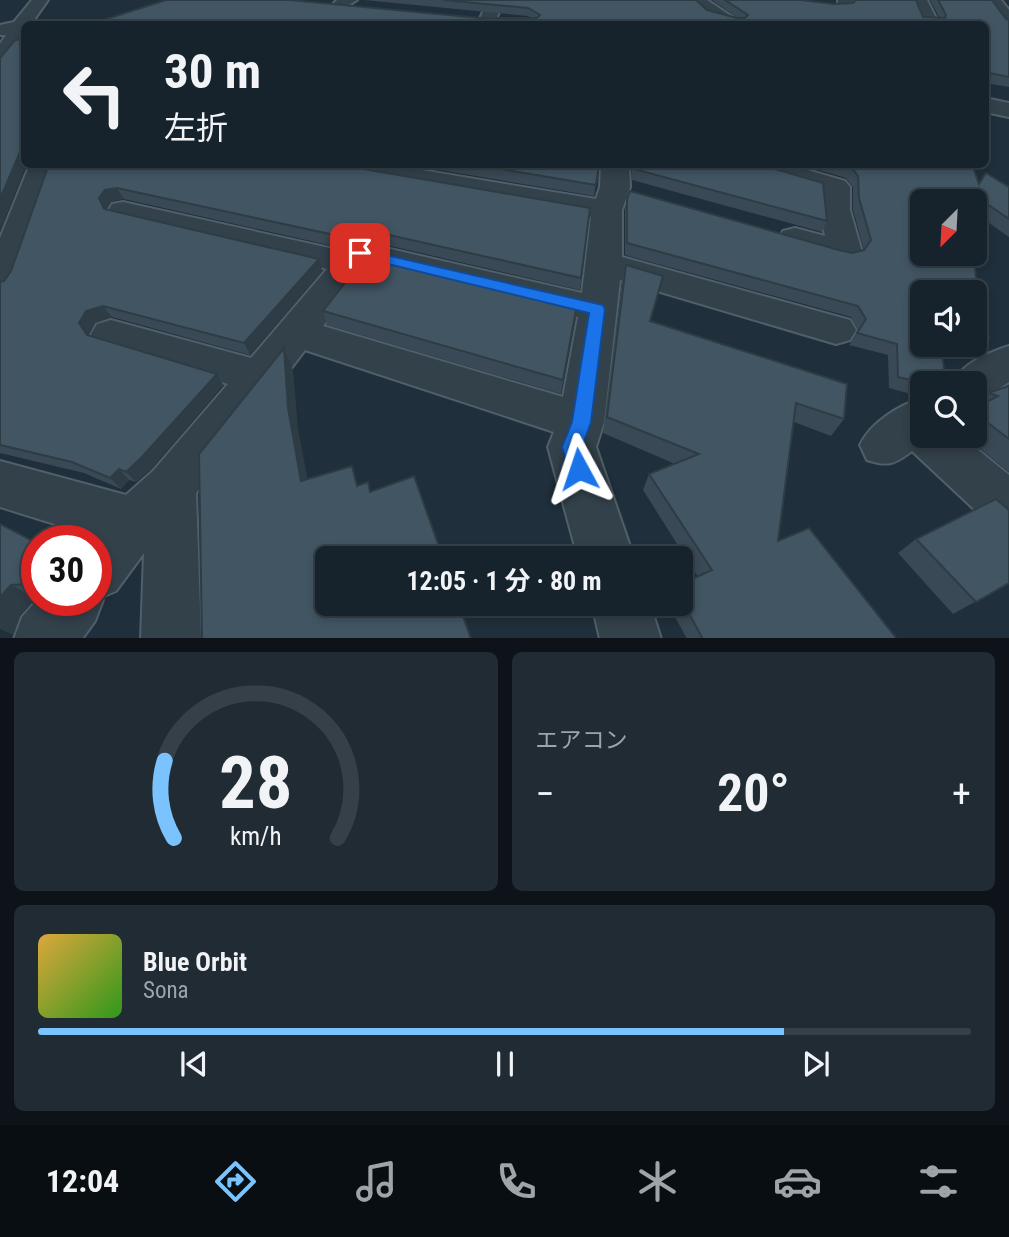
<!DOCTYPE html>
<html lang="ja">
<head>
<meta charset="utf-8">
<style>
  :root { --surface:#17232c; --page:#202b34; --text:#f1f3f6; --muted:#9ea4a9; --line:#364048; --accent:#7bc3ff }
  body { margin:0; font-family:"Roboto Condensed","Noto Sans JP",sans-serif; background:var(--page); color:var(--text); height:100vh; display:flex; flex-direction:column; font-size:26px; white-space:nowrap }
  * { box-sizing:border-box; margin:0 }
  p { font-size:23px; color:var(--muted) }
  .icon { flex:none; width:38px; height:38px; fill:none; stroke:currentColor; stroke-width:2; stroke-linecap:round; stroke-linejoin:round }
  .map { position:relative; height:638px; overflow:hidden }
  .details { display:flex; flex-direction:column; gap:14px; padding:14px; background:#0d1318; flex:1 }
  .details>* { flex:none }
  .guide { position:absolute; left:21px; top:21px; width:968px; height:147px; border-radius:10px; box-shadow:0 4px 10px #0003,0 0 0 2px var(--line); background:#17232c; color:var(--text); overflow:hidden }
  .needle { width:46px; rotate:204deg }
  .buttons { position:absolute; left:910px; top:189px; display:grid; gap:14px }
  .buttons a { display:grid; place-items:center; width:77px; height:77px; border-radius:10px; background:var(--surface); box-shadow:0 4px 10px #0003,0 0 0 2px var(--line); font-size:35px }
  .speed { position:absolute; left:21px; top:525px; display:flex; gap:14px; font-size:35px; font-weight:700; text-align:center }
  .speed>* { display:grid; place-content:center; width:91px; height:91px; border-radius:50%; background:var(--surface); box-shadow:0 4px 10px #0003,0 0 0 2px var(--line); line-height:1 }
  .speed .limit { border:10px solid #d22; background:#fff; color:#111 }
  .pin { position:absolute; display:grid; place-items:center; width:60px; height:60px; color:#fff; margin:-30px; border-radius:14px; box-shadow:0 4px 10px #0006 }
  .me { position:absolute; width:77px; margin:-38px; rotate:355deg; stroke-linejoin:round; filter:drop-shadow(0 0 5px #0008) }
  .turn { display:flex; align-items:center; gap:24px; height:147px; padding:0 28px; font-size:32px }
  .turn .icon { width:91px; height:91px; stroke-width:2.5 }
  .turn b { display:block; font-size:49px; line-height:60px }
  .big { font-size:52px; font-weight:700; line-height:1.1 }
  .details .tile { flex:1; display:flex; flex-direction:column; justify-content:center; gap:10px; min-width:0; padding:0 24px; border-radius:10px; background:var(--page) }
  .details .dial { align-items:center; gap:0 }
  .dial svg { height:182px; overflow:visible; fill:none; stroke:var(--line); stroke-width:7; stroke-linecap:round; text-anchor:middle }
  .dial text { fill:var(--text); stroke:none }
  .song { display:flex; align-items:center; gap:21px }
  .cover { width:84px; height:84px; border-radius:10px; background:linear-gradient(135deg,hsl(40 70% 55%),hsl(110 70% 35%)) }
  .played { height:7px; border-radius:4px; background:linear-gradient(90deg,var(--accent) 80%,var(--line) 80%) }
  .keys { display:flex; justify-content:space-around; direction:ltr }
  .heat { display:flex; justify-content:space-between; align-items:center; font-size:38px; direction:ltr }
  .details .tiles { flex:1; display:grid; gap:14px; grid-template-columns:1fr 1fr }
  .tile:last-child { grid-column:span 2 }
  .trip { position:absolute; left:315px; top:546px; width:378px; height:70px; border-radius:10px; background:var(--surface); box-shadow:0 4px 10px #0003,0 0 0 2px var(--line); font-weight:700; line-height:70px; text-align:center }
  .tab-bar { display:flex; height:112px; justify-content:space-around; align-items:center; background:#090e12; color:var(--muted) }
  .tab-bar .icon { width:49px; height:49px }
  .tab-bar .current { color:var(--accent) }
  .tab-bar b { font-size:32px; color:var(--text) }
  .map>svg:first-child { display:block }
</style>
</head>
<body>
<div class="map">
<svg width="1009" height="639" viewBox="0 0 1009 639">
  <rect width="100%" height="100%" fill="#1f2f3b"/>
  <g fill="none" stroke-linecap="round" stroke-linejoin="round">
    <defs>
      <g id="minor">
        <path d="M32,0H48L31,24H24V35L7,63L0,65V44L6,35H0V25L14,22Z"/>
        <path d="M337,0H357L339,11L331,6Z"/>
        <path d="M488,0H504L494,24H482L479,21Z"/>
        <path d="M689,0H707L743,24C720,26 704,18 689,0Z"/>
        <path d="M838,0H854L856,24H838Z"/>
        <path d="M911,0H927L939,24H921Z"/>
        <path d="M985,0H1001L1009,10V27L1003,26Z"/>
        <path d="M985,98L1009,103V117L985,112Z"/>
        <path d="M30,164H58L18,282L13,290L0,294V238Z"/>
        <path d="M318,164H385L596,199L600,187L601,164H629L630,187L622,210V257L850,320L856,330L850,340L836,344L620,280L604,422L596,447L634,558H578L548,447L554,432L305,350L196,493L201,639H141L144,553L116,591L102,597L103,600L95,621L82,639H14L22,617L37,600H96V541H85L90,535L0,507V461L126,495L153,471L228,384L97,344L91,334L97,324L111,320L251,358L327,269L112,218L108,211L112,204L123,202L343,251L348,246L360,242L582,293L591,217L331,172L321,170ZM368,266L578,317L563,397L323,326Z"/>
        <path d="M741,164H787L845,181L850,187V210L862,252L857,259L845,262L783,245L779,238L783,231L795,228L825,236L820,210V192L744,170Z"/>
        <path d="M1009,346V382L989,395L975,400V383H953C962,363 988,353 1009,346Z"/>
        <path d="M922,398V436H961L1009,475V533L991,525L912,451C895,464 888,467 867,460L860,445C871,422 898,406 922,398Z"/>
        <path d="M592,604H650L661,639H600Z"/>
      </g>
    </defs>
    <!-- minor casing -->
    <use href="#minor" stroke="#505f69" stroke-width="4"/>
    <!-- minor -->
    <use href="#minor" fill="#33414b" fill-rule="evenodd"/>
  </g>
  <!-- wall -->
  <g fill="#394955">
    <path d="M364,0H696L707,10L738,18L712,0H801L834,4L853,3L854,2L853,0H916L923,17H939L930,0H992L1006,19L1009,20V87L985,83V24L480,18H531L528,16Z"/>
    <path d="M49,164L590,208L580,290L361,239L342,248L124,199L112,201L106,209L322,271L250,355L112,317L95,323L89,335L217,374L223,385L151,469L136,482L129,480L121,489L84,473L0,453V282L4,281L11,271Z"/>
    <path d="M404,164H599L594,196Z"/>
    <path d="M632,164H757L827,221L822,232L632,180Z"/>
    <path d="M798,164H972L978,184L1009,187V237L975,213V201H922L976,278L989,338L978,350L960,345H975V292H922V397L889,388L888,355L849,345L858,331L851,317L625,255V210L627,199L852,253L864,250L853,210V187L846,178Z"/>
    <path d="M626,265L650,321L844,419L831,436L794,422L778,541L897,639H687L668,604H681V584L698,577L643,490L649,474L675,464L603,433L622,282Z"/>
    <path d="M577,305L561,394L327,325L323,311Z"/>
    <path d="M1009,386V472L965,436H975V406L988,393Z"/>
    <path d="M0,524L37,543V598H35L20,615L13,635Z"/>
    <path d="M916,539L1009,583L953,614L898,553Z"/>
  </g>
  <!-- shaded-wall -->
  <g fill="#2e3c45">
    <path d="M20,152L24,158V164H27L0,231V199Z"/>
    <path d="M117,188L124,199L112,201L106,210L111,221L99,198L105,190Z"/>
    <path d="M358,228L361,239L342,248L339,236Z"/>
    <path d="M319,259L322,271L250,355L244,343Z"/>
    <path d="M577,305L575,319L561,394L563,380Z"/>
    <path d="M103,306L112,317L95,323L89,335H87L79,323L86,311Z"/>
    <path d="M284,348L293,370L298,429L312,501L301,481L288,408Z"/>
    <path d="M217,374L223,385L151,469L136,482L126,472Z"/>
    <path d="M119,469L129,480L121,489L110,478Z"/>
    <path d="M37,574V589L27,584Z"/>
    <path d="M11,585L35,598L20,615L13,635L0,629V597Z"/>
  </g>
  <!-- building -->
  <g fill="#425563" stroke="#2e3c45" stroke-width="2">
    <path d="M166,0H290L480,18H537L540,15L528,8L443,0H696L707,10L737,18H745L748,15L725,0H801L834,4L853,3L856,0H916L923,17L945,18L946,15L938,0H992L1006,19L1009,20V77L985,72V24H91Z"/>
    <path d="M24,39V152H20L0,199V58L15,40Z"/>
    <path d="M49,164H335L590,208L581,278L358,228L339,236L117,188L105,190L99,198L104,209L319,259L244,343L103,306L86,311L79,323L87,335L217,374L141,458L126,472L119,469L110,478L72,462L0,445V282L4,281L11,271Z"/>
    <path d="M470,164H599L596,185Z"/>
    <path d="M634,164H758L823,183L827,221L634,169Z"/>
    <path d="M841,164H972L979,184L986,173L1009,187V219L968,191L969,201H922V254H974L976,278L979,279L989,338L975,334V292H922V345H941L946,383H923L898,377L897,344L857,333L866,319L858,306L627,243V199L630,191L839,250L852,253L864,250L871,240L859,198L858,176L851,167Z"/>
    <path d="M366,256L577,305L563,380L323,311Z"/>
    <path d="M626,265L663,276L650,321L847,384L844,419L796,403L778,541L809,528L897,639H703L681,599V584L712,570L649,474L699,454L607,417Z"/>
    <path d="M284,348L288,408L301,481L352,466L357,486L368,482L370,492L414,476L443,558H327V604H459L471,639H202L199,454Z"/>
    <path d="M1009,386V439L980,417L975,415V408L998,396L988,393Z"/>
    <path d="M996,499L1009,510V583L976,602L916,539Z"/>
    <path d="M0,524L37,543V574L27,584L11,585L0,597Z"/>
  </g>
  <!-- route -->
  <path fill="#1a73e8" stroke="#114b97" stroke-width="2" d="M360,249L603,305L605,309L591,422L582,447L589,469L586,476L579,478L571,476L562,447L572,422L589,313L355,256V250Z"/>
</svg>
<div class="buttons">
<a><svg class="needle" viewBox="-14 -14 28 28"><path d="M0-13l5 13h-10z" fill="#e53935"/><path d="M0 13l5-13h-10z" fill="#9ea4a9"/></svg></a>
<a><svg class="icon" aria-label="sound" viewBox="0 0 24 24"><path d="M4 9h4l5-4v14l-5-4H4zM17 9q2 3 0 6"/></svg></a>
<a><svg class="icon" aria-label="search" viewBox="0 0 24 24"><circle cx="10" cy="10" r="6"/><path d="M15 15l6 6"/></svg></a>
</div>
<div class="speed"><div class="limit">30</div></div>
<div class="pin" style="left:360px;top:253px;background:#d93025"><svg class="icon" aria-label="arrive" viewBox="0 0 24 24"><path d="M6 21V4h12l-3 4 3 4H6"/></svg></div>
<svg class="me" style="left:579px;top:469px" viewBox="-20 -20 40 40"><path d="M0-17L14 15 0 8-14 15z" fill="#1a73e8" stroke="#fff" stroke-width="4"/></svg>
<div class="trip">12:05 · 1 分 · 80 m</div>
<div class="guide">
<div class="turn"><svg class="icon" aria-label="left" viewBox="0 0 24 24"><path d="M17 20v-9H6M10 6l-5 5 5 5"/></svg><div><b>30 m</b>左折</div></div>
</div>
</div>
<section class="details">
<div class="tiles">
<div class="tile dial"><svg viewBox="0 0 100 80">
<path d="M14 69A42 42 0 1 1 86 69"/>
<path d="M14 69A42 42 0 0 1 10 35" stroke="#7bc3ff"/>
<text x="50" y="56" font-size="32" font-weight="700">28</text>
<text x="50" y="72" font-size="11">km/h</text>
</svg></div>
<div class="tile"><p>エアコン</p>
<div class="heat"><a>−</a><b class="big">20°</b><a>+</a></div>
</div>
<div class="tile">
<div class="song"><i class="cover"></i><div><b>Blue Orbit</b><p>Sona</p></div></div>
<div class="played"></div>
<div class="keys"><svg class="icon" aria-label="previous" viewBox="0 0 24 24"><path d="M18 5L8 12l10 7zM5 5v14"/></svg><svg class="icon" aria-label="pause" viewBox="0 0 24 24"><path d="M8 5v14M16 5v14"/></svg><svg class="icon" aria-label="next" viewBox="0 0 24 24"><path d="M6 5l10 7-10 7zM19 5v14"/></svg></div>
</div>
</div>
</section>
<nav class="tab-bar">
<b>12:04</b>
<svg class="icon current" aria-label="directions" viewBox="0 0 24 24"><path d="M12 3l9 9-9 9-9-9zM9 14v-3h6M13 9l2 2-2 2"/></svg>
<svg class="icon" aria-label="music" viewBox="0 0 24 24"><path d="M9 18V5l10-2v13"/><circle cx="6" cy="18" r="3"/><circle cx="16" cy="16" r="3"/></svg>
<svg class="icon" aria-label="phone" viewBox="0 0 24 24"><path d="M5 4h4l2 5-3 2q2 4 5 5l2-3 5 2v4C11 20 4 13 5 4z"/></svg>
<svg class="icon" aria-label="climate" viewBox="0 0 24 24"><path d="M12 3v18M4 7l16 10M4 17L20 7"/></svg>
<svg class="icon" aria-label="car" viewBox="0 0 24 24"><path d="M5 17H2v-5l4-1 3-4h7l3 4 3 1v5h-3M9 17h6M6 11h13"/><circle cx="7" cy="17" r="2"/><circle cx="17" cy="17" r="2"/></svg>
<svg class="icon" aria-label="filters" viewBox="0 0 24 24"><path d="M4 7h16M4 17h16"/><circle cx="9" cy="7" r="2"/><circle cx="15" cy="17" r="2"/></svg>
</nav>
</body>
</html>
